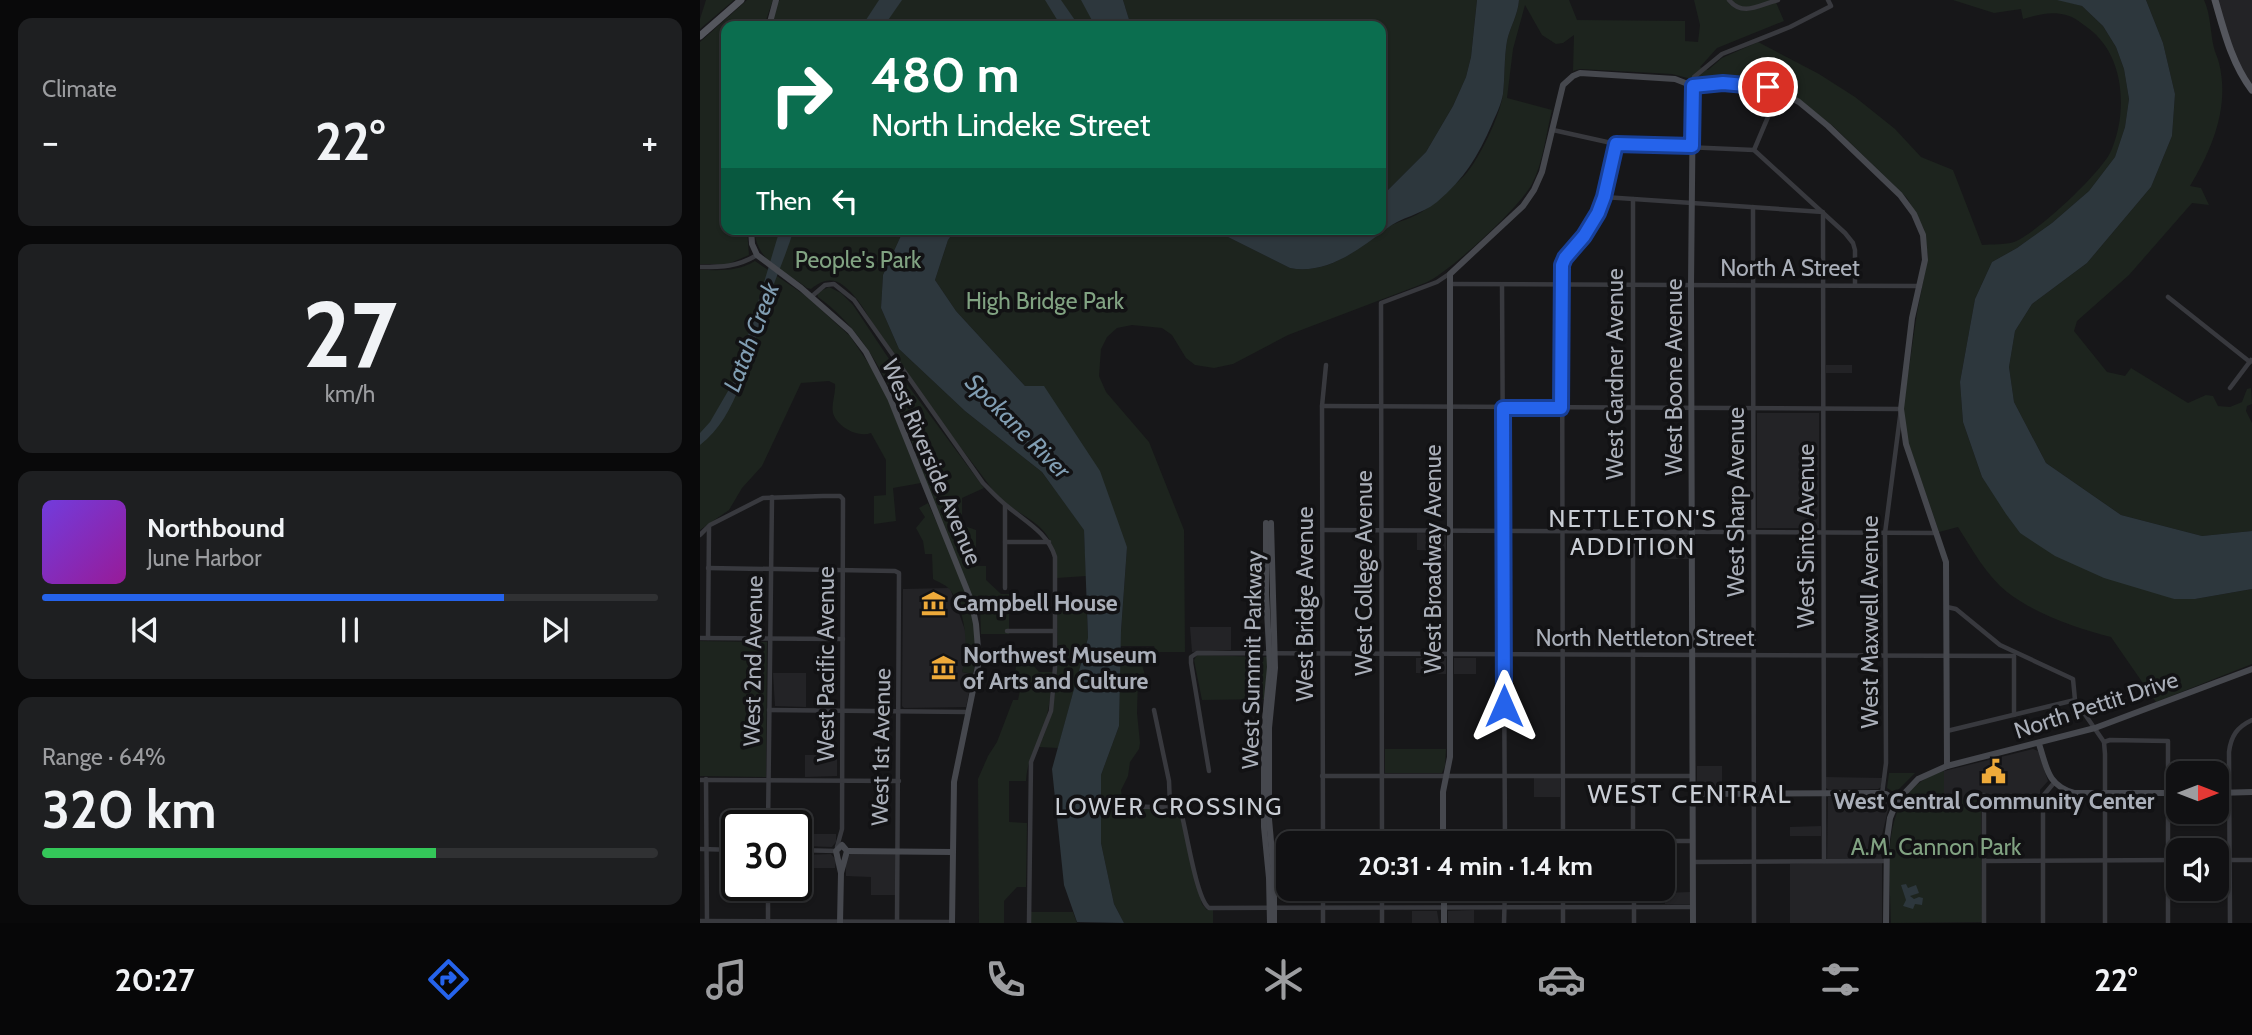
<!DOCTYPE html>
<html lang="en">
<head>
<meta charset="utf-8">
<style>
  :root { --surface:#111113; --page:#1e1f21; --text:#f1f3f6; --muted:#9c9da0; --line:#303133; --accent:#2563eb }
  body { margin:0; font-family:Cabin,sans-serif; background:var(--page); color:var(--text); height:100vh; display:flex; flex-direction:column; font-size:26px; white-space:nowrap }
  * { box-sizing:border-box; margin:0 }
  p { font-size:23px; color:var(--muted) }
  .icon { flex:none; width:38px; height:38px; fill:none; stroke:currentColor; stroke-width:2; stroke-linecap:round; stroke-linejoin:round }
  .map { position:relative; flex:1; overflow:hidden }
  .side { display:flex; flex-direction:column; gap:18px; padding:18px; background:#09090a; width:700px }
  .side>* { flex:none }
  .banner { position:absolute; left:21px; top:21px; width:665px; height:214px; border-radius:14px; box-shadow:0 2px 5px #0004,0 0 0 2px var(--line); background:#0b6e4f; color:#fff; overflow:hidden }
  .needle { width:46px; rotate:90deg }
  .buttons { position:absolute; left:1466px; top:761px; display:grid; gap:14px }
  .buttons a { display:grid; place-items:center; width:63px; height:63px; border-radius:14px; background:var(--surface); box-shadow:0 2px 5px #0004,0 0 0 2px var(--line); font-size:35px }
  .speed { position:absolute; left:21px; top:810px; display:flex; gap:14px; font-size:35px; font-weight:700; text-align:center }
  .speed>* { display:grid; place-content:center; width:91px; height:91px; border-radius:50%; background:var(--surface); box-shadow:0 2px 5px #0004,0 0 0 2px var(--line); line-height:1 }
  .speed .limit { border:4px solid #111; border-radius:10px; background:#fff; color:#111 }
  .pin { position:absolute; display:grid; place-items:center; width:60px; height:60px; color:#fff; margin:-30px; border:4px solid #fff; border-radius:50%; box-shadow:0 2px 7px #0007 }
  .me { position:absolute; width:77px; margin:-38px; rotate:0deg; stroke-linejoin:round; filter:drop-shadow(0 0 5px #0008) }
  .turn { display:flex; align-items:center; gap:24px; height:147px; padding:0 35px; font-size:32px }
  .turn .icon { width:91px; height:91px; stroke-width:2.5 }
  .turn b { display:block; font-size:49px; line-height:60px }
  .then { display:flex; align-items:center; height:66px; padding:0 35px; background:#0003; gap:14px; font-size:26px }
  .big { font-size:52px; font-weight:800; line-height:1.1 }
  .side .card { flex:1; display:flex; flex-direction:column; justify-content:center; gap:10px; min-width:0; padding:0 24px; border-radius:14px; background:var(--page) }
  .side .dial { align-items:center; gap:0 }
  .dial b { font-size:91px; line-height:1 }
  .song { display:flex; align-items:center; gap:21px }
  .cover { width:84px; height:84px; border-radius:10px; background:linear-gradient(135deg,hsl(260 70% 55%),hsl(300 70% 35%)) }
  .played { height:7px; border-radius:4px; background:linear-gradient(90deg,var(--accent) 75%,var(--line) 75%) }
  .keys { display:flex; justify-content:space-around; direction:ltr }
  .heat { display:flex; justify-content:space-between; align-items:center; font-size:38px; direction:ltr }
  .charge { height:10px; border-radius:5px; background:linear-gradient(90deg,#34c759 64%,var(--line) 0) }
  .trip { position:absolute; left:576px; top:831px; width:399px; height:70px; border-radius:14px; background:var(--surface); box-shadow:0 2px 5px #0004,0 0 0 2px var(--line); font-weight:800; line-height:70px; text-align:center }
  .dock { display:flex; height:112px; justify-content:space-around; align-items:center; background:#070708; color:var(--muted) }
  .dock .icon { width:49px; height:49px }
  .dock .on { color:var(--accent) }
  .dock b { font-size:32px; color:var(--text) }
  main { display:flex; flex:1; min-height:0 }
  .map>svg:first-child { display:block }
</style>
</head>
<body>
<main>
<section class="side">
<div class="card"><p>Climate</p>
<div class="heat"><a>−</a><b class="big">22°</b><a>+</a></div>
</div>
<div class="card dial"><b>27</b><p>km/h</p></div>
<div class="card">
<div class="song"><i class="cover"></i><div><b>Northbound</b><p>June Harbor</p></div></div>
<div class="played"></div>
<div class="keys"><svg class="icon" aria-label="previous" viewBox="0 0 24 24"><path d="M18 5L8 12l10 7zM5 5v14"/></svg><svg class="icon" aria-label="pause" viewBox="0 0 24 24"><path d="M8 5v14M16 5v14"/></svg><svg class="icon" aria-label="next" viewBox="0 0 24 24"><path d="M6 5l10 7-10 7zM19 5v14"/></svg></div>
</div>
<div class="card"><p>Range · 64%</p><b class="big">320 km</b><div class="charge"></div></div>
</section>
<div class="map">
<svg width="1552" height="923" viewBox="0 0 1552 923">
  <rect width="100%" height="100%" fill="#171719"/>
  <!-- built -->
  <g fill="#232326">
    <path d="M1515,0H1552V90L1543,78Z"/>
    <rect x="1126" y="365" width="26" height="8"/>
    <rect x="1057" y="413" width="62" height="115"/>
    <path d="M964,511H989V527L964,528Z"/>
    <path d="M717,533L746,534V551L717,550Z"/>
    <path d="M964,534H988L989,559H964Z"/>
    <path d="M250,588L266,633V660L262,672L273,674L266,707L204,708L202,706L203,589Z"/>
    <path d="M490,627H531V650L492,652Z"/>
    <path d="M716,658H746V674L716,673Z"/>
    <rect x="754" y="658" width="22" height="16"/>
    <path d="M73,673H106V707L75,706Z"/>
    <path d="M1333,749L1338,751L1348,781L1340,790V808H1286V800H1251L1244,797V771Z"/>
    <path d="M105,755H137V776L105,777Z"/>
    <path d="M997,766H1022V790L997,789Z"/>
    <path d="M834,777L860,778V797H834Z"/>
    <path d="M1126,777L1182,778L1181,787L1178,789L1129,790L1126,788Z"/>
    <path d="M1176,795L1188,798L1190,802L1182,835V923H1090V864L1127,863L1128,797Z"/>
    <path d="M1121,826V836H1090V827Z"/>
    <path d="M104,834H136V842L132,847L104,846Z"/>
    <path d="M151,853L195,854V895H171V877L146,876V858Z"/>
    <path d="M131,854L136,860L135,868H103L104,855Z"/>
    <path d="M990,892V904H965V893Z"/>
    <path d="M774,910V923H748V911Z"/>
    <path d="M712,911H737L739,923H712Z"/>
  </g>
  <!-- green -->
  <g fill="#1d241e">
    <path d="M6,0H34L0,29V19Z"/>
    <path d="M47,0H73L64,26H26V229H47L49,255L28,264H0V42Z"/>
    <path d="M80,0H412L418,26H71L75,5Z"/>
    <path d="M423,0H777L771,57L766,77L753,106L726,152L681,197V26H431Z"/>
    <path d="M819,0H869L877,20L985,21V41L998,42L1000,25L994,0H1075L1084,21L1017,48L1000,67L1008,70L1022,58L1058,42L1119,74L1155,97L1195,129L1221,157L1253,170L1282,245C1292,244 1305,245 1314,242C1336,234 1402,172 1411,151C1428,112 1425,55 1388,28C1381,23 1375,17 1366,15C1351,11 1337,15 1323,19L1321,9L1294,13L1253,0H1361L1382,6L1403,26L1416,47L1424,69L1429,99L1425,127L1415,157L1389,191L1352,223L1317,248L1292,262L1275,299L1260,382L1263,422L1282,477L1320,533L1474,599H1495L1552,589V664L1456,702L1411,637C1376,628 1337,615 1307,592C1286,575 1272,549 1258,527L1239,532L1207,439L1203,409L1217,313L1228,257L1224,229L1207,198L1133,126L1094,96L1070,84L1026,79L1003,82L972,74L880,69L873,71L874,35L863,43L856,44L842,35L825,5L813,49L807,98L852,110C846,134 843,163 832,184C820,207 749,273 725,283L588,335L533,364L514,368L495,365L486,358L472,335L462,328L432,325L417,328L407,337L401,349L399,376L406,392L449,442L484,530L485,652H456L454,646H420L427,547L325,386L256,311L235,280L248,240L256,229H512L590,268C626,275 659,250 685,229C695,222 704,221 714,216C729,210 752,187 764,176C779,160 800,116 803,94C805,77 804,58 807,41C810,27 818,15 819,0Z"/>
    <path d="M1446,0H1504C1511,15 1510,32 1514,48C1515,53 1518,58 1519,63C1530,107 1512,149 1490,186L1501,188L1509,205L1492,203L1429,275L1377,321L1374,331L1407,372L1425,376L1431,368L1488,403L1506,395L1513,396L1518,406L1530,407L1542,402L1547,389L1551,388L1552,404L1547,406L1546,411L1552,423V531L1502,536L1421,515L1346,463L1314,402L1309,367L1315,331L1332,304L1387,263L1451,187L1472,136L1475,94L1463,43Z"/>
    <path d="M54,229H204L183,275L181,308L199,349L265,411L342,472L384,529L386,576L357,578C357,513 319,526 289,485C255,439 218,395 187,347C173,327 163,301 144,286C133,277 122,280 111,289L107,288C83,269 57,263 54,229Z"/>
    <path d="M55,261L106,296L150,336L181,382L221,483L193,488L196,521L174,524V496L186,495V460L171,433C158,438 137,427 133,413C131,403 136,394 135,384L129,381L101,383L62,466L42,488L29,510L0,530V270C20,270 37,272 55,261Z"/>
    <path d="M129,287L141,293L153,305L195,368L284,488L262,498V525L276,530V566H286V580L301,594H309V634H281L280,608L275,603C264,575 251,547 240,519C209,441 190,349 118,297L117,293Z"/>
    <path d="M228,503C250,554 287,617 273,674L262,672C269,647 266,613 251,591C247,585 238,582 233,579L232,554H225L223,541L216,528L225,517L219,508Z"/>
    <path d="M386,600L388,638L358,748L339,747C362,698 357,654 357,602Z"/>
    <path d="M0,641L67,642L66,777L0,776Z"/>
    <path d="M326,648L333,657V665L339,672H353C351,689 350,706 345,723C338,743 327,759 326,781H309V822L327,823L326,887H317L304,901V923H279L278,779L288,756L297,742L313,700H318L321,686L316,685L317,680L315,679L317,649Z"/>
    <path d="M497,655L568,657L566,699L502,700L494,660Z"/>
    <path d="M420,658H440L445,675L438,678L437,713L440,743L439,749L430,762L428,776L421,790L422,799L425,803L426,809H478L502,904L507,910H513V923H424L414,904L401,843V775L419,726Z"/>
    <path d="M685,749H746L745,766L742,773H685Z"/>
    <path d="M1244,771V797H1251L1252,800H1281L1282,922L1191,923C1191,867 1175,791 1244,771Z"/>
    <path d="M1189,773H1215L1195,793L1187,788Z"/>
    <path d="M331,912H373L377,923H330Z"/>
  </g>
  <!-- water -->
  <g fill="#2d373d">
    <path d="M179,0H202L184,26H162Z"/>
    <path d="M345,0H361L379,26H361Z"/>
    <path d="M381,0H423L431,26H395Z"/>
    <path d="M777,0H819C818,15 810,27 807,41C804,58 805,77 803,94C801,105 796,115 792,124C777,158 765,178 737,202C721,215 701,217 686,229C659,250 626,275 590,268L512,229H681V197L726,152L753,106L766,77L771,57Z"/>
    <path d="M1357,0H1446L1463,43L1475,94L1472,136L1451,187L1387,263L1332,304L1315,331L1309,367L1314,402L1346,463L1421,515L1502,536L1552,531V589L1495,599H1474L1404,578L1355,556L1320,533L1306,514L1282,477L1263,422L1260,382L1275,299L1292,262L1317,248L1352,223L1389,191L1415,157L1425,127L1429,99L1424,69L1416,47L1403,26L1382,6Z"/>
    <path d="M80,229H94C86,255 75,280 66,305C50,350 40,415 0,445V433L10,422L35,379Z"/>
    <path d="M204,229H256L248,240L235,280L256,311L325,386H344L400,471L427,547L421,631L419,726L401,775V843L414,904L424,923L377,922L364,885L352,769L388,638L384,530L342,472L265,411L199,349L181,308L183,275Z"/>
    <path d="M1206,884L1208,888L1216,885L1219,893L1210,896L1214,899L1219,897L1223,898L1222,905L1215,904L1213,909L1203,906L1206,900L1201,885Z"/>
  </g>
  <g fill="none" stroke-linecap="round" stroke-linejoin="round">
    <!-- street -->
    <g stroke="#38393e" stroke-width="4.5">
      <path d="M1029,0C1043,17 1059,5 1078,0"/>
      <path d="M993,86L994,77L1022,54L1090,27L1131,6L1128,0"/>
      <path d="M853,130L916,144L1054,150L1145,233L1153,243L1155,250V285"/>
      <path d="M1054,150L1079,91"/>
      <path d="M904,197L1123,212L1124,861"/>
      <path d="M933,199V844"/>
      <path d="M1053,207L1054,923"/>
      <path d="M0,267C22,267 37,267 57,255"/>
      <path d="M750,284L1220,286"/>
      <path d="M802,285L805,844"/>
      <path d="M111,297L125,285L134,284L154,300L283,483C291,491 298,499 307,506C326,522 348,533 355,557V668L351,711L331,762L329,923"/>
      <path d="M1468,297L1550,362"/>
      <path d="M1530,388L1551,360"/>
      <path d="M622,406L1201,409L1185,533L1186,763L1182,794"/>
      <path d="M622,530L1237,533"/>
      <path d="M0,535L10,525L63,498L123,496H140L143,499L142,829L137,847"/>
      <path d="M305,542H349"/>
      <path d="M8,568L195,571L199,573L197,923"/>
      <path d="M305,588V505"/>
      <path d="M1247,607L1256,609L1300,645L1373,679L1375,700L1404,742L1405,754V923"/>
      <path d="M307,631H355"/>
      <path d="M0,638L143,639"/>
      <path d="M8,638L9,527"/>
      <path d="M69,710L268,712"/>
      <path d="M454,710L469,781L470,806"/>
      <path d="M1314,715V656"/>
      <path d="M1247,731L1375,700"/>
      <path d="M1404,742L1410,740L1468,741V923"/>
      <path d="M509,771L491,663V657L497,653L1314,656"/>
      <path d="M622,776H992"/>
      <path d="M6,779L7,922"/>
      <path d="M0,780L199,781"/>
      <path d="M425,806L480,808C486,827 496,899 509,908L993,907"/>
      <path d="M68,826L72,497"/>
      <path d="M623,841H993"/>
      <path d="M623,844L622,406L626,365"/>
      <path d="M682,844L681,303L737,282L749,274"/>
      <path d="M863,844L862,265C868,249 884,239 892,224C906,200 910,171 916,144"/>
      <path d="M0,849L37,850"/>
      <path d="M96,850L136,851"/>
      <path d="M1517,860H1552"/>
      <path d="M1284,861L1479,860"/>
      <path d="M993,862L1186,861"/>
      <path d="M623,889V923"/>
      <path d="M682,889V923"/>
      <path d="M863,889V923"/>
      <path d="M934,889V923"/>
      <path d="M0,921L252,922"/>
      <path d="M68,922V886"/>
      <path d="M804,923L805,889"/>
      <path d="M1284,923V795"/>
      <path d="M1343,923V796L1353,784"/>
      <path d="M1530,923L1529,752C1531,736 1537,727 1552,720"/>
    </g>
    <!-- secondary -->
    <g stroke="#46484e" stroke-width="6">
      <path d="M69,26L76,0"/>
      <path d="M993,86L991,285L993,923"/>
      <path d="M51,229L52,244L57,255L101,288L150,331L166,352L190,398L271,600L276,624L279,661L254,782L252,923"/>
      <path d="M566,523V592L570,667L564,729V827L569,878L570,923"/>
      <path d="M571,523L575,668L569,728V819L574,875V923"/>
      <path d="M1339,744C1347,768 1347,785 1374,793H1479"/>
      <path d="M1517,793L1552,792"/>
      <path d="M993,794L1177,793L1186,794L1197,801"/>
      <path d="M743,844V792L750,757V274L823,206L834,190L842,172L863,85L873,76L880,73L975,79L993,86L1023,83L1054,84L1079,91L1099,102L1128,126L1200,195L1214,214L1223,235L1225,260L1212,318L1201,409L1206,444L1246,562L1247,766"/>
      <path d="M147,851L252,852"/>
      <path d="M744,889V923"/>
      <path d="M140,923L141,873L136,851L142,845L147,851L141,873"/>
      <path d="M1186,923L1187,839L1190,818L1197,801L1218,779L1247,766L1395,728L1552,669"/>
    </g>
    <!-- primary -->
    <g stroke="#54565d" stroke-width="7">
      <path d="M1515,0C1524,31 1532,64 1552,90"/>
      <path d="M0,36L41,0"/>
    </g>
  </g>
  <g fill="none" stroke-linecap="round" stroke-linejoin="round">
    <defs>
      <path id="route" d="M804,706L803,408H861L862,265L865,258L884,236L898,213L904,197L916,144L992,146L993,86L1023,83L1068,87"/>
    </defs>
    <!-- route casing -->
    <use href="#route" stroke="#184099" stroke-width="18"/>
    <!-- route -->
    <use href="#route" stroke="#2563eb" stroke-width="12"/>
  </g>
  <!-- icons -->
  <defs>
    <symbol id="museum-bare" viewBox="-9 -9 18 18"><path d="M0-6L6-3V-2H-6V-3ZM-5-1h2V3h-2ZM-1-1h2V3h-2ZM3-1h2V3H3ZM-6 4H6V6H-6Z" fill="#eeaa3a" stroke="#121214" stroke-width="2.5" paint-order="stroke"/></symbol>
    <symbol id="civic-bare" viewBox="-9 -9 18 18"><path d="M-.6-6.5H3V-4.5H.6V-3L4-1V1h2V6H-6V1h2V-1L-.6-3ZM-1.2 2.5V6h2.4V2.5Z" fill="#eeaa3a" stroke="#121214" stroke-width="2.5" paint-order="stroke"/></symbol>
  </defs>
  <g fill-rule="evenodd">
    <use href="#museum-bare" x="216" y="586" width="35" height="35"/>
    <use href="#museum-bare" x="226" y="650" width="35" height="35"/>
    <use href="#civic-bare" x="1276" y="754" width="35" height="35"/>
  </g>
  <g text-anchor="middle" dominant-baseline="central" stroke-width="7" stroke-linejoin="round" paint-order="stroke">
    <!-- park labels -->
    <g font-size="23" fill="#81a382" stroke="#121214">
      <text x="158" y="260">People's Park</text>
      <text x="345" y="301">High Bridge Park</text>
      <text x="1236" y="847">A.M. Cannon Park</text>
    </g>
    <!-- street labels -->
    <g font-size="23" fill="#aaafb9" stroke="#121214">
      <text x="1090" y="268">North A Street</text>
      <text transform="translate(915 374) rotate(-90)">West Gardner Avenue</text>
      <text transform="translate(974 377) rotate(-90)">West Boone Avenue</text>
      <text transform="translate(232 462) rotate(67)">West Riverside Avenue</text>
      <text transform="translate(1036 502) rotate(-90)">West Sharp Avenue</text>
      <text transform="translate(1106 536) rotate(-90)">West Sinto Avenue</text>
      <text transform="translate(733 559) rotate(-90)">West Broadway Avenue</text>
      <text transform="translate(664 573) rotate(-90)">West College Avenue</text>
      <text transform="translate(605 604) rotate(-90)">West Bridge Avenue</text>
      <text transform="translate(1170 622) rotate(-90)">West Maxwell Avenue</text>
      <text x="945" y="638">North Nettleton Street</text>
      <text transform="translate(552 660) rotate(-89)">West Summit Parkway</text>
      <text transform="translate(53 661) rotate(-89)">West 2nd Avenue</text>
      <text transform="translate(126 664) rotate(-90)">West Pacific Avenue</text>
      <text transform="translate(1396 705) rotate(-18)">North Pettit Drive</text>
      <text transform="translate(181 747) rotate(-89)">West 1st Avenue</text>
    </g>
    <!-- poi labels -->
    <g font-size="23" font-weight="bold" fill="#aaafb9" stroke="#121214" text-anchor="start">
      <text x="253" y="603">Campbell House</text>
      <text x="263" y="655">Northwest Museum<tspan x="263" dy="26">of Arts and Culture</tspan></text>
      <text x="1294" y="801" text-anchor="middle">West Central Community Center</text>
    </g>
    <!-- water labels -->
    <g font-size="24" font-style="italic" fill="#819eb3" stroke="#121214">
      <text transform="translate(51 337) rotate(-69)">Latah Creek</text>
      <text transform="translate(318 426) rotate(45)">Spokane River</text>
    </g>
    <!-- neighbourhood labels -->
    <g font-size="24" letter-spacing="2" fill="#caced5" stroke="#121214">
      <text x="933" y="518">NETTLETON'S<tspan x="933" dy="28">ADDITION</tspan></text>
      <text x="469" y="806">LOWER CROSSING</text>
    </g>
    <!-- quarter labels -->
    <g font-size="26" letter-spacing="2" fill="#caced5" stroke="#121214">
      <text x="990" y="794">WEST CENTRAL</text>
    </g>
  </g>
</svg>
<div class="buttons">
<a><svg class="needle" viewBox="-14 -14 28 28"><path d="M0-13l5 13h-10z" fill="#e53935"/><path d="M0 13l5-13h-10z" fill="#9c9da0"/></svg></a>
<a><svg class="icon" aria-label="sound" viewBox="0 0 24 24"><path d="M4 9h4l5-4v14l-5-4H4zM17 9q2 3 0 6"/></svg></a>
</div>
<div class="speed"><div class="limit">30</div></div>
<div class="pin" style="left:1068px;top:87px;background:#d93025"><svg class="icon" aria-label="arrive" viewBox="0 0 24 24"><path d="M6 21V4h12l-3 4 3 4H6"/></svg></div>
<svg class="me" style="left:804px;top:706px" viewBox="-20 -20 40 40"><path d="M0-17L14 15 0 8-14 15z" fill="#2563eb" stroke="#fff" stroke-width="4"/></svg>
<div class="trip">20:31 · 4 min · 1.4 km</div>
<div class="banner">
<div class="turn"><svg class="icon" aria-label="right" viewBox="0 0 24 24"><path d="M7 20v-9h11M14 6l5 5-5 5"/></svg><div><b>480 m</b>North Lindeke Street</div></div>
<div class="then">Then<svg class="icon" aria-label="left" viewBox="0 0 24 24"><path d="M17 20v-9H6M10 6l-5 5 5 5"/></svg></div>
</div>
</div>
</main>
<nav class="dock">
<b>20:27</b>
<svg class="icon on" aria-label="directions" viewBox="0 0 24 24"><path d="M12 3l9 9-9 9-9-9zM9 14v-3h6M13 9l2 2-2 2"/></svg>
<svg class="icon" aria-label="music" viewBox="0 0 24 24"><path d="M9 18V5l10-2v13"/><circle cx="6" cy="18" r="3"/><circle cx="16" cy="16" r="3"/></svg>
<svg class="icon" aria-label="phone" viewBox="0 0 24 24"><path d="M5 4h4l2 5-3 2q2 4 5 5l2-3 5 2v4C11 20 4 13 5 4z"/></svg>
<svg class="icon" aria-label="climate" viewBox="0 0 24 24"><path d="M12 3v18M4 7l16 10M4 17L20 7"/></svg>
<svg class="icon" aria-label="car" viewBox="0 0 24 24"><path d="M5 17H2v-5l4-1 3-4h7l3 4 3 1v5h-3M9 17h6M6 11h13"/><circle cx="7" cy="17" r="2"/><circle cx="17" cy="17" r="2"/></svg>
<svg class="icon" aria-label="filters" viewBox="0 0 24 24"><path d="M4 7h16M4 17h16"/><circle cx="9" cy="7" r="2"/><circle cx="15" cy="17" r="2"/></svg>
<b>22°</b>
</nav>
</body>
</html>
